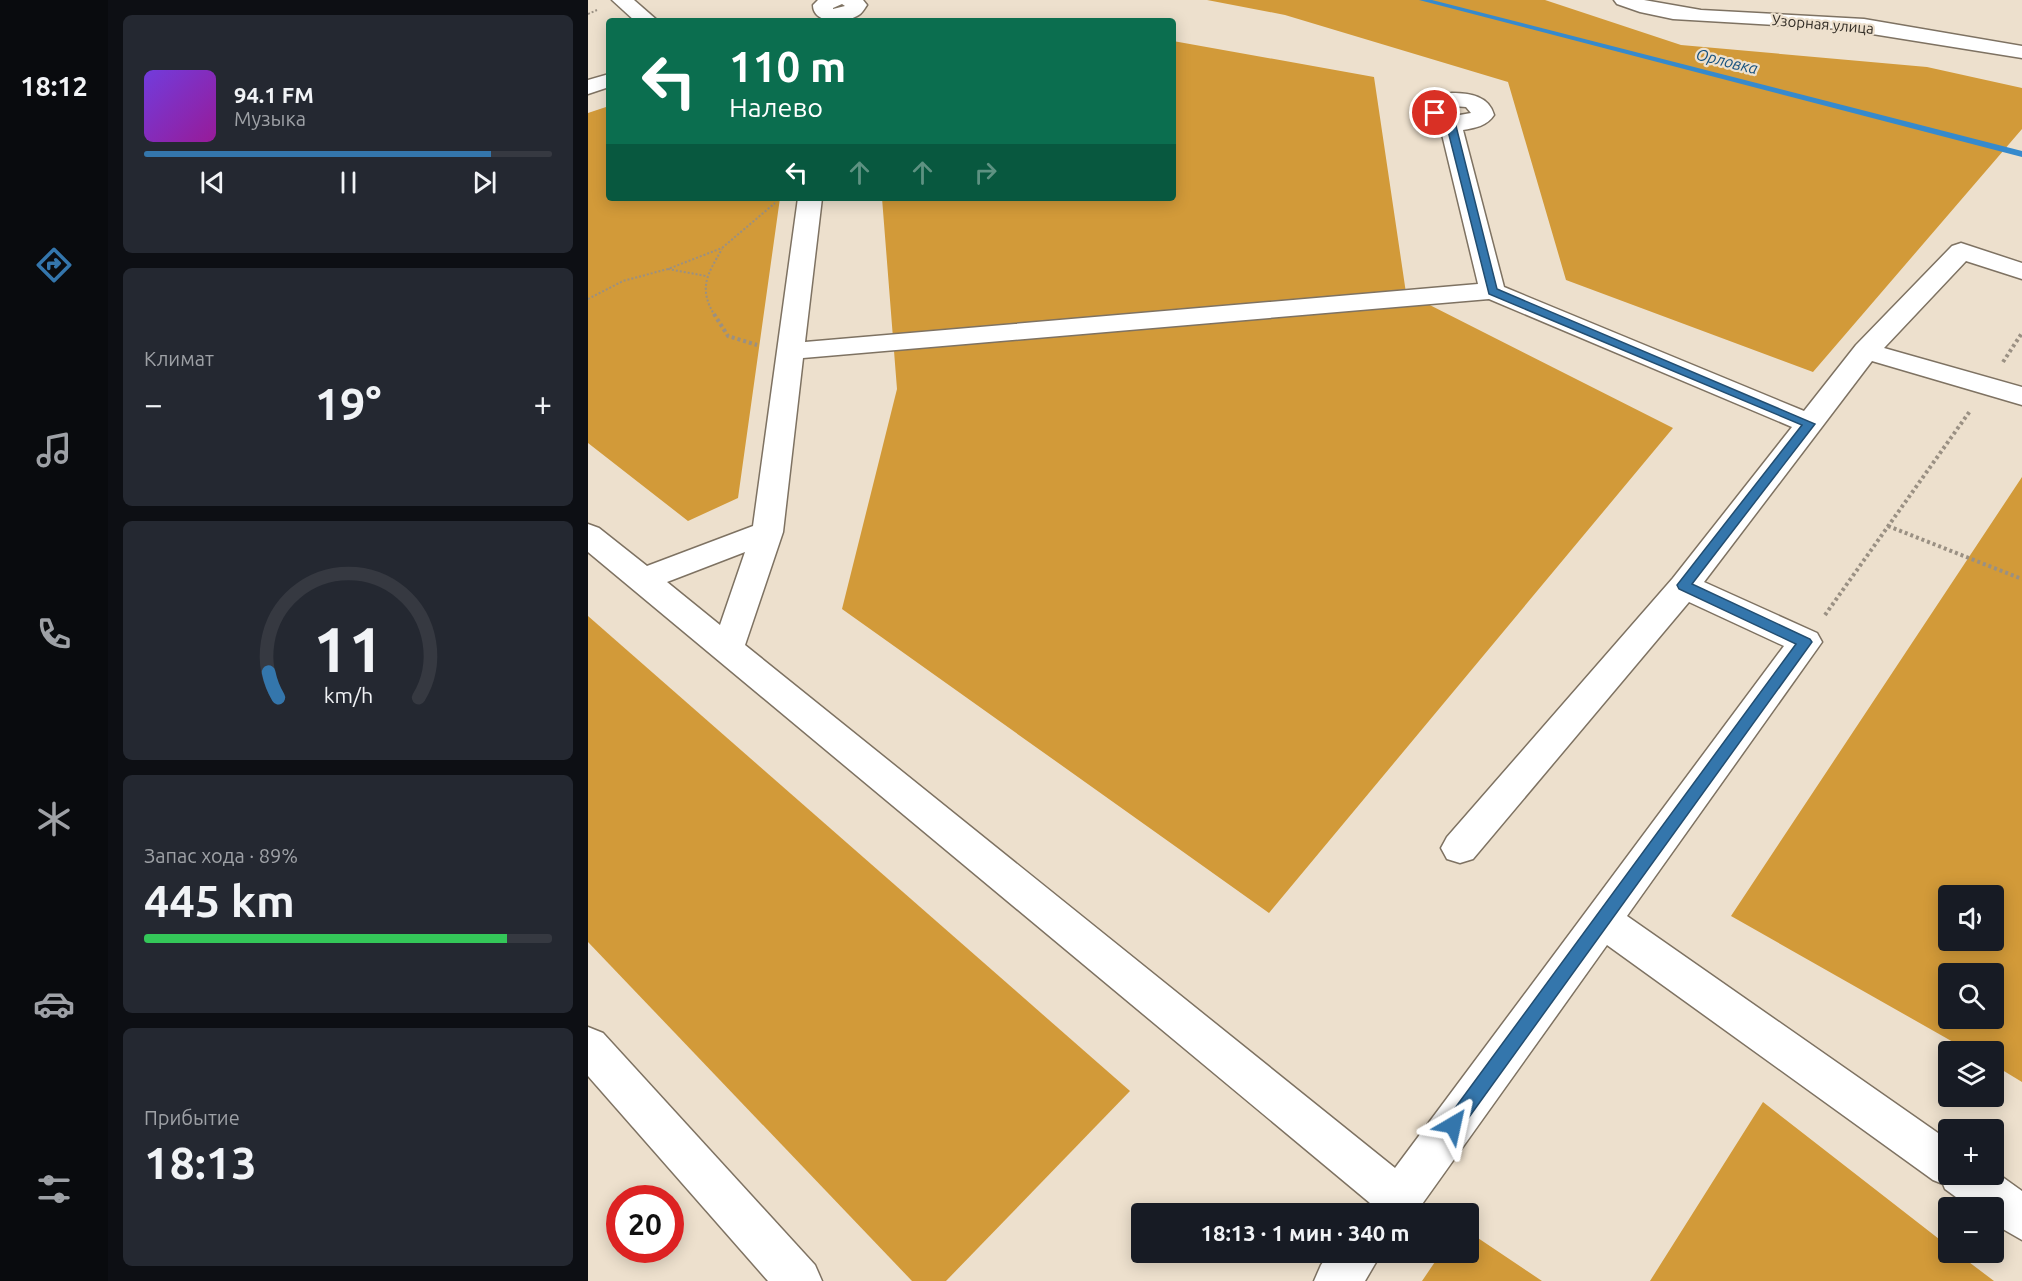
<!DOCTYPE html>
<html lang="ru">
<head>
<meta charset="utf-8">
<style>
  :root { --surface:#171b24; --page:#242831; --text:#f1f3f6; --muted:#9ea1a6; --line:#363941; --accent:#3476ac }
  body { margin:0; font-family:Ubuntu,sans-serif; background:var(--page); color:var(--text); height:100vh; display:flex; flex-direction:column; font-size:22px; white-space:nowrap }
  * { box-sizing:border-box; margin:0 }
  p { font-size:20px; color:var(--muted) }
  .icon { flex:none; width:33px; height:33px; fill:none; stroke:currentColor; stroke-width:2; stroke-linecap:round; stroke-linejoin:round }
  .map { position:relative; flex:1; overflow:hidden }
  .drawer { display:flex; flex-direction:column; gap:15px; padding:15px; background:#0d0f14; width:480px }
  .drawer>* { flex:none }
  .guide { position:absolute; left:18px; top:18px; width:570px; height:183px; border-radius:6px; box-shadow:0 3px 15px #0003; background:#0b6e4f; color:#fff; overflow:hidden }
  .controls { position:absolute; left:1350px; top:885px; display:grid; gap:12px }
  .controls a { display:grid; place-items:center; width:66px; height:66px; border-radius:6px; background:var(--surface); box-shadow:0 3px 15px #0003; font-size:30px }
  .speed { position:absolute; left:18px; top:1185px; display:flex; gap:12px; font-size:30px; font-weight:700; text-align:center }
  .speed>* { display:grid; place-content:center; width:78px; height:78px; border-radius:50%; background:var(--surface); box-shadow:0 3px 15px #0003; line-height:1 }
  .speed .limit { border:9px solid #d22; background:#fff; color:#111 }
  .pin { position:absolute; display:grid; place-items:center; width:51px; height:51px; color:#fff; margin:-26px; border:3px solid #fff; border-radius:50%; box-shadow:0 2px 6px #0007 }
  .me { position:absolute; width:66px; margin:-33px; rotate:36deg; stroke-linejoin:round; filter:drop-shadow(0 0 4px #0008) }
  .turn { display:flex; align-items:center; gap:21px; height:126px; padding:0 24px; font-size:27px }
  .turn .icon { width:78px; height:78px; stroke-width:2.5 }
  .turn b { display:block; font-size:42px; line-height:51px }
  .lanes { display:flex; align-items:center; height:57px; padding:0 24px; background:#0003; justify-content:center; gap:30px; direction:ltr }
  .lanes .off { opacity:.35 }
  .big { font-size:45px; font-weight:700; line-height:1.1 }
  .drawer .tile { flex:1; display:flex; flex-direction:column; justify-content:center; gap:9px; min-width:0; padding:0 21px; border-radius:9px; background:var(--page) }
  .drawer .dial { align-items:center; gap:0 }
  .dial svg { height:156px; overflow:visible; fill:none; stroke:var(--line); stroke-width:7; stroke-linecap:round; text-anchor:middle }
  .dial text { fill:var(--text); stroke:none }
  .song { display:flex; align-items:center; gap:18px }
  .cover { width:72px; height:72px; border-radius:9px; background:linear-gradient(135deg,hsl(260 70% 55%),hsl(300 70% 35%)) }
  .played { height:6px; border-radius:3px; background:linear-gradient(90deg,var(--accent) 85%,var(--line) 85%) }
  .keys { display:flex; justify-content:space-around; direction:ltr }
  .heat { display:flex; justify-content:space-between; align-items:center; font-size:33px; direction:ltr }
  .charge { height:9px; border-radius:4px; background:linear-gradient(90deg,#34c759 89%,var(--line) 0) }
  .trip { position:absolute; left:543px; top:1203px; width:348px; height:60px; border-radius:6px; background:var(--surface); box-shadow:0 3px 15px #0003; font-weight:700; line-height:60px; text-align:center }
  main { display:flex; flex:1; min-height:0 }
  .menu { display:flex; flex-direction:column; width:108px; justify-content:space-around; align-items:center; background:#090b0e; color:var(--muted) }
  .menu .icon { width:42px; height:42px }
  .menu .current { color:var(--accent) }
  .menu b { font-size:27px; color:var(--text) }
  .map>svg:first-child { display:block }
</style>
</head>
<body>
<main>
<nav class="menu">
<b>18:12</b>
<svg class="icon current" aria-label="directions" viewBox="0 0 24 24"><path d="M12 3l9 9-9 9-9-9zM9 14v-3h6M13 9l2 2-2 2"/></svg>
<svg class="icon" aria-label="music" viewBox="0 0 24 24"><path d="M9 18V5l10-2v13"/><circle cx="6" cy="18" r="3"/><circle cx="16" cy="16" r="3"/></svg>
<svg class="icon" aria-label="phone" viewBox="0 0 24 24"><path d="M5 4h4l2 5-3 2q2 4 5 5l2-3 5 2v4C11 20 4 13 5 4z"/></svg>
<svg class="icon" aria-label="climate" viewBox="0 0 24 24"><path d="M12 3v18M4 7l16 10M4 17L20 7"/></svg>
<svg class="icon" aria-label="car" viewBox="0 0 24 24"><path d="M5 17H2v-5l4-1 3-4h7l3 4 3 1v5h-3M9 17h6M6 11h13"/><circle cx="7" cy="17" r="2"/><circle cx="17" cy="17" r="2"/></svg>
<svg class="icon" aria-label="filters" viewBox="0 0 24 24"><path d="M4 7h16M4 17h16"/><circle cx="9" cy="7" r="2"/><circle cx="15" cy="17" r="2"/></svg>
</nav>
<section class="drawer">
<div class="tile">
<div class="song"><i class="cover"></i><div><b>94.1 FM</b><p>Музыка</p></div></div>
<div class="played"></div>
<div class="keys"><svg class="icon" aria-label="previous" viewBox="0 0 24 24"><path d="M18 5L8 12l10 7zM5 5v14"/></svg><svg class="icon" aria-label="pause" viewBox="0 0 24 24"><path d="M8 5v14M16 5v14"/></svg><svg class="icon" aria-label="next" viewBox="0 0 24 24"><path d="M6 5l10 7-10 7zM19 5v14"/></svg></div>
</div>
<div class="tile"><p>Климат</p>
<div class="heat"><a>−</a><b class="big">19°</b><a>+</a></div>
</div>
<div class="tile dial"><svg viewBox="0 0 100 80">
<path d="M14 69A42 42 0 1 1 86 69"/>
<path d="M14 69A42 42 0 0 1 9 56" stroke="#3476ac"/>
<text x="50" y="56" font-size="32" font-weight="700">11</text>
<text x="50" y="72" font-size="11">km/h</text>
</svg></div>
<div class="tile"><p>Запас хода · 89%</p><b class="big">445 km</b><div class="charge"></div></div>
<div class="tile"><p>Прибытие</p><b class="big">18:13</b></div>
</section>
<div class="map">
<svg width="1434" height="1281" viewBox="0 0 1434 1281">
  <rect width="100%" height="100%" fill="#ede0cd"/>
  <!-- forest -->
  <g fill="#d29a39" fill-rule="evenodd">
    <path d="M619,0H957L1093,45L1339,67L1434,88V129L1225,372L978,280L920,82L697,15Z"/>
    <path d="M585,41L786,77L818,293L1085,428L681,913L254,609L309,389L294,198H585Z"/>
    <path d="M21,106V198H192L150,498L100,521L0,443V113Z"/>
    <path d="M1434,477V1082L1406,1065V1052L1381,1051L1143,916ZM1360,896H1406V940H1360ZM1360,974H1406V1018H1360Z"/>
    <path d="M0,616L542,1091L358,1281H324L0,942Z"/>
    <path d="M1175,1102L1360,1246V1252L1369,1253L1406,1281H1062Z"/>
    <path d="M881,1232L954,1281H834L853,1253L880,1252Z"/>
  </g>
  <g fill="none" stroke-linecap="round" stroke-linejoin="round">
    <!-- stream -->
    <path fill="#368acd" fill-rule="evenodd" d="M831,0H844L1434,151V157Z"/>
    <defs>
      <g id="minor">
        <path d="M24,0H46L70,21H47Z"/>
        <path d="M275,0L279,5C276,9 274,14 269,16C256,24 225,24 225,5L230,0ZM254,4L257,6L245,9V8Z"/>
        <path d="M1026,0H1056L1113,10L1276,19L1434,46V58L1253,29L1085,19L1052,12L1029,4Z"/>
        <path d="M21,74V87L0,94V80Z"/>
        <path d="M864,93C882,93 901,96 906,115C899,126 887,128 875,130L916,287L1216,411L1268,345L1364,246L1373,243L1434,263V279L1378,261L1296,348L1434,387V405L1284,361L1116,582L1229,633L1234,642L1039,916L1360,1140V1174H1406V1171L1434,1191V1240L1406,1224V1208H1383L1357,1189L1355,1184L1345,1180L1019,945L827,1214H778L782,1203L0,552V524L11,528L59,566L165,526L210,198H234L217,342L890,284L852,126L841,120L835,109L852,95ZM865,106L878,107L883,113L866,116L858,111ZM901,299L1204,427L1085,578L859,837L853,848L859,859L872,863L885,859L1101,602L1196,646L807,1168L157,645L195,532L215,358ZM157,552L132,625L79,582Z"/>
        <path d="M0,1027L15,1033L227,1265L234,1281H180L0,1076Z"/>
        <path d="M742,1252H794L777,1281H726L733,1265Z"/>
      </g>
    </defs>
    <!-- minor casing -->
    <use href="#minor" stroke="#7e7262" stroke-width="3"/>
    <!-- path-far1 -->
    <g stroke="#9a9083" stroke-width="2" stroke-dasharray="2 2" stroke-linecap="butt">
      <path d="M0,14L9,10"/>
      <path d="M80,269L118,276"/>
      <path d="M0,299L35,281L80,269L134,248L187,203"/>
      <path d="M127,316C110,288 119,275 134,249"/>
    </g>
    <!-- path -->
    <g stroke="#9a9083" stroke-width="4" stroke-dasharray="3 3" stroke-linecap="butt">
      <path d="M126,314L140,336L169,345"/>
      <path d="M1415,362L1434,333"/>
      <path d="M1300,526L1434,579"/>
      <path d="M1237,615L1382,411"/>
    </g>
    <!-- minor -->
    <use href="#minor" fill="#fff" fill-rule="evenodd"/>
  </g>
  <!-- route -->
  <path fill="#3476ac" stroke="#224d70" stroke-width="1.5" d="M847,110L867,122L909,289L1227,424L1104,584L1222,639L1224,642L871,1131L865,1133L859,1131L856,1125L859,1119L1208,644L1091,589L1089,585L1214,425L901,294L858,123L844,115L842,113Z"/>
  <g text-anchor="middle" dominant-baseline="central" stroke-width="4.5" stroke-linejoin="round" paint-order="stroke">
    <!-- far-street labels -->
    <g font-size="15" fill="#312c25" stroke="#ede0cd">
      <text transform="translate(1235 24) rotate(5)">Узорная улица</text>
    </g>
    <!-- far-water labels -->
    <g font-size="16" font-style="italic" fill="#17527f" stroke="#ede0cd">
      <text transform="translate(1139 61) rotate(14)">Орловка</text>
    </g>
  </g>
</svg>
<div class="controls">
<a><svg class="icon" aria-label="sound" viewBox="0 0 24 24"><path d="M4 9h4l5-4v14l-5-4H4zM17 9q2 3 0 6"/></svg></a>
<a><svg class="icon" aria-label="search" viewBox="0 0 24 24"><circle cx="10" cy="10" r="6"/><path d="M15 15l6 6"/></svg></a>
<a><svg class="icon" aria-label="layers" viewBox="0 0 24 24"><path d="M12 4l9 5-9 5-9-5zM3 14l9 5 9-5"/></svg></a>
<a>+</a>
<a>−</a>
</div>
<div class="speed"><div class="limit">20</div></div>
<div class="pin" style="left:847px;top:113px;background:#d93025"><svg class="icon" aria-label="arrive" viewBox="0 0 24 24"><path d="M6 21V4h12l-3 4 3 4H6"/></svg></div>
<svg class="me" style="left:865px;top:1125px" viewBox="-20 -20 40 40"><path d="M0-17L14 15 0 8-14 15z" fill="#3476ac" stroke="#fff" stroke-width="4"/></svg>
<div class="trip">18:13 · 1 мин · 340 m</div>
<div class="guide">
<div class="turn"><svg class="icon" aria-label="left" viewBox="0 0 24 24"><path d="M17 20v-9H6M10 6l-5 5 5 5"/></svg><div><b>110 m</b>Налево</div></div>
<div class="lanes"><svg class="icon" aria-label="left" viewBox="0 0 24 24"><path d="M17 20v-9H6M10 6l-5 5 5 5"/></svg><svg class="icon off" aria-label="ahead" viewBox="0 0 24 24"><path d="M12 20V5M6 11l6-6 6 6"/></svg><svg class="icon off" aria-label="ahead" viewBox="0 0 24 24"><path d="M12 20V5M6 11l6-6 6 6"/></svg><svg class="icon off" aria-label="right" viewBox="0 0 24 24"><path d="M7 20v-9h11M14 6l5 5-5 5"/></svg></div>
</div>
</div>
</main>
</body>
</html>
